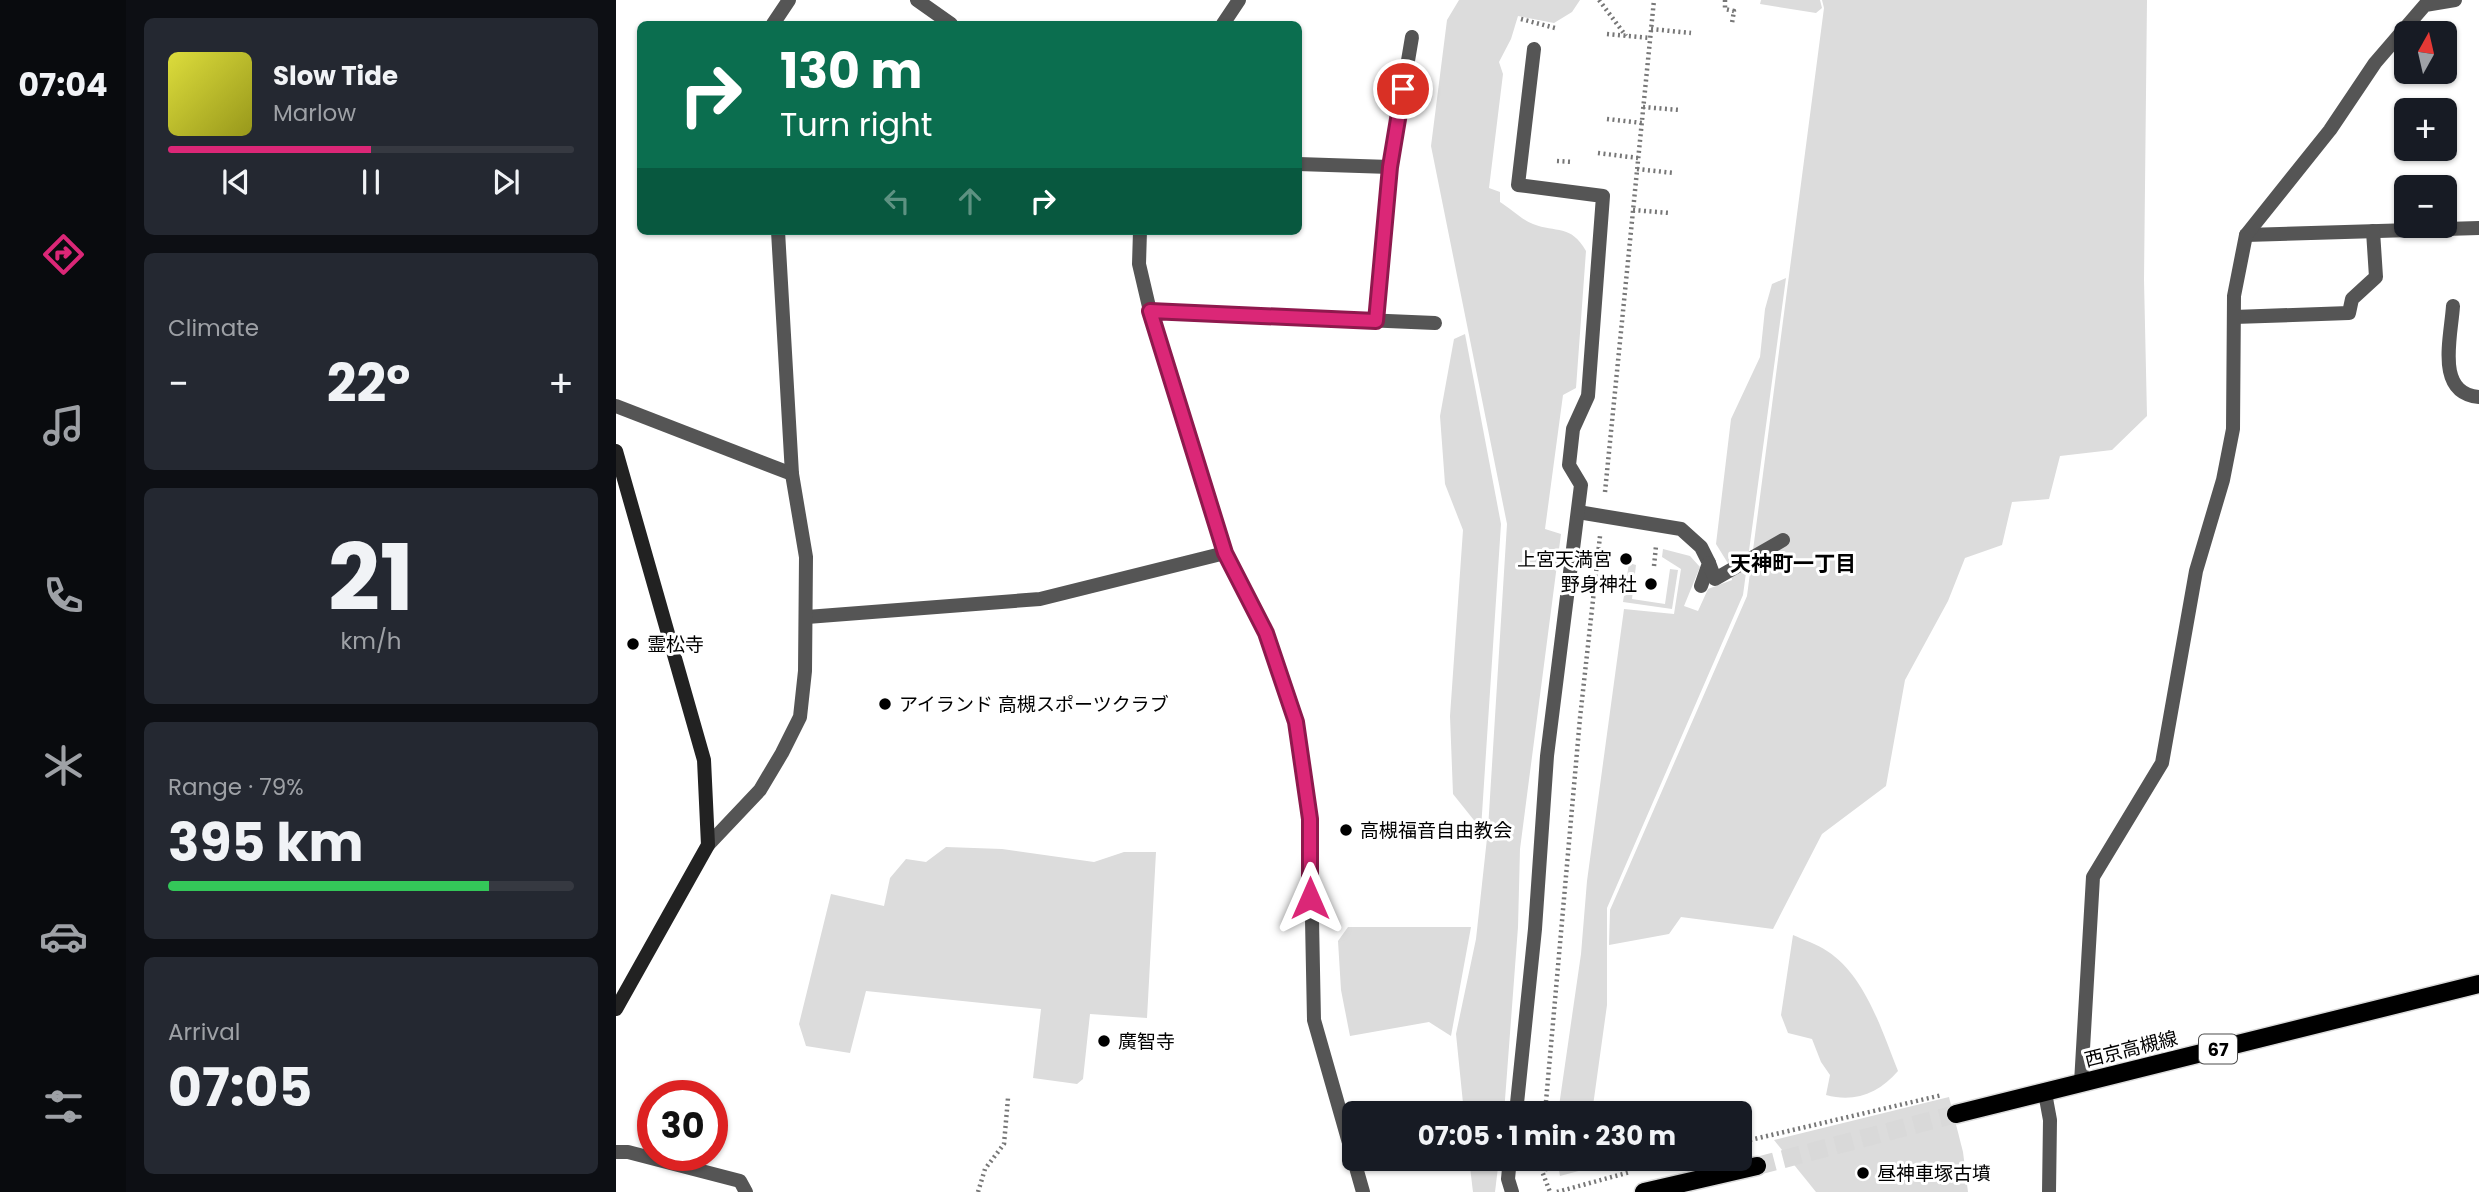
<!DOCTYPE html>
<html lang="en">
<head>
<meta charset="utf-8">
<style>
  :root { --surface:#171b24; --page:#242831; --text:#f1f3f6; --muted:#9ea1a6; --line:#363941; --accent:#db2777 }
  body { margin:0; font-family:Poppins,"Noto Sans JP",sans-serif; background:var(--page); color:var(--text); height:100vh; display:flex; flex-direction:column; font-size:26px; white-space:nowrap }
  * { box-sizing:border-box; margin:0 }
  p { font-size:23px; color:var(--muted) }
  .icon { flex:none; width:38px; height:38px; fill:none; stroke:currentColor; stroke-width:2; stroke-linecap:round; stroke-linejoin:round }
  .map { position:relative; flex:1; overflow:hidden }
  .side { display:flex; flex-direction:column; gap:18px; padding:18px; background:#0d0f14; width:490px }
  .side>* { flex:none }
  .top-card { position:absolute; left:21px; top:21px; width:665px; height:214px; border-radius:10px; box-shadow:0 2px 5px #0004; background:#0b6e4f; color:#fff; overflow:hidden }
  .needle { width:46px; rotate:8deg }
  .fabs { position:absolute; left:1778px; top:21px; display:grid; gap:14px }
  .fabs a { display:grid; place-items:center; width:63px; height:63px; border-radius:10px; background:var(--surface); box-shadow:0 2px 5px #0004; font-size:35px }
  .speed { position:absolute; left:21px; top:1080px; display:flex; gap:14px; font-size:35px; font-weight:700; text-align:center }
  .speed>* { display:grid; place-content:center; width:91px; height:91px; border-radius:50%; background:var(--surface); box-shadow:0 2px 5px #0004; line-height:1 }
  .speed .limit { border:10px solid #d22; background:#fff; color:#111 }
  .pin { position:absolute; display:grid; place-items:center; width:60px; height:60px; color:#fff; margin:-30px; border:4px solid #fff; border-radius:50%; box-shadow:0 2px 7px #0007 }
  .me { position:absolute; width:77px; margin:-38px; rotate:0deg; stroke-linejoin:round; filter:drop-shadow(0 0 5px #0008) }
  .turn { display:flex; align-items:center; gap:24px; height:147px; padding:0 28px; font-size:32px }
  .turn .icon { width:91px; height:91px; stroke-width:2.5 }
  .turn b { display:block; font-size:49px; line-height:60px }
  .lanes { display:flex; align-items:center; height:66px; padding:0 28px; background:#0003; justify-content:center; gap:35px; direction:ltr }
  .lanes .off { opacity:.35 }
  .big { font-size:52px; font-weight:700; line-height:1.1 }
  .side .widget { flex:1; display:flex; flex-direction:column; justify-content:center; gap:10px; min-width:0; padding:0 24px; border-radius:10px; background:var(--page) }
  .side .dial { align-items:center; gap:0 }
  .dial b { font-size:91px; line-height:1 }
  .song { display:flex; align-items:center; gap:21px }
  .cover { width:84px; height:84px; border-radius:10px; background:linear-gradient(135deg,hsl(60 70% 55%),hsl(60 70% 35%)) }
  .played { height:7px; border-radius:4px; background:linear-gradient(90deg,var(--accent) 50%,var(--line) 50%) }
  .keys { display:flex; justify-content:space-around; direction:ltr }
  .heat { display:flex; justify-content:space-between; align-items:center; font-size:38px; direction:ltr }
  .charge { height:10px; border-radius:5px; background:linear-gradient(90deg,#34c759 79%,var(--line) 0) }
  .trip { position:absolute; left:726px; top:1101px; width:410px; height:70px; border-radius:10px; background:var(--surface); box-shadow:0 2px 5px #0004; font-weight:700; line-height:70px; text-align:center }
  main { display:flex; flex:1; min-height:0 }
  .tabs { display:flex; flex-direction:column; width:126px; justify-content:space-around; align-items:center; background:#090b0e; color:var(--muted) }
  .tabs .icon { width:49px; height:49px }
  .tabs .on { color:var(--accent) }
  .tabs b { font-size:32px; color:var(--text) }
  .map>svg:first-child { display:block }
</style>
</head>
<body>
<main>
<nav class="tabs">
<b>07:04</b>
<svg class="icon on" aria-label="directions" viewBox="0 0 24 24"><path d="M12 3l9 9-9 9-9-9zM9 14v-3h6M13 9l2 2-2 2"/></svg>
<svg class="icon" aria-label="music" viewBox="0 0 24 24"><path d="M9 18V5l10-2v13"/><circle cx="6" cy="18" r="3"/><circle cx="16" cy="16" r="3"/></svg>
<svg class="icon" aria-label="phone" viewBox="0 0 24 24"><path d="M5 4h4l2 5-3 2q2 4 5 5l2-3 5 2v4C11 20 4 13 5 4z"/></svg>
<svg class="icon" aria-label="climate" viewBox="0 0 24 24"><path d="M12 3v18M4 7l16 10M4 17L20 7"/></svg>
<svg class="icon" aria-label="car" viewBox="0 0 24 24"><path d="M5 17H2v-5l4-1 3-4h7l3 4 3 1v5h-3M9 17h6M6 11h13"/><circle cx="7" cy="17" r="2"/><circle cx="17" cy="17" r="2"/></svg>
<svg class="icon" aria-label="filters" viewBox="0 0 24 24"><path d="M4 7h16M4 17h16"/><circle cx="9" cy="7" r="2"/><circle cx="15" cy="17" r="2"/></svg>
</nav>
<section class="side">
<div class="widget">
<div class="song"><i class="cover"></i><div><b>Slow Tide</b><p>Marlow</p></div></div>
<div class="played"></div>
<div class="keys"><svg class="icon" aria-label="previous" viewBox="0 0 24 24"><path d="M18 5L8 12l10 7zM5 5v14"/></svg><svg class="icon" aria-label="pause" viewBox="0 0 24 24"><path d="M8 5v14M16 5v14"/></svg><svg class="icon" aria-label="next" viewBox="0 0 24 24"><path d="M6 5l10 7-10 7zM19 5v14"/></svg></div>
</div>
<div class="widget"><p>Climate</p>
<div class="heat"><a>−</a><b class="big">22°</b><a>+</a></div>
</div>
<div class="widget dial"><b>21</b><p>km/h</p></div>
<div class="widget"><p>Range · 79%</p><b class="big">395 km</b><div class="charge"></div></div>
<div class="widget"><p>Arrival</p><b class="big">07:05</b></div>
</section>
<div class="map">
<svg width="1863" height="1192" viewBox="0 0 1863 1192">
  <rect width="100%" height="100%" fill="#fff"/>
  <!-- green -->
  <g fill="#dcdcdc">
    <path d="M843,0H964L956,12L938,23L902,16L895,39L883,62L887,74L873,188L884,192V202C894,208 906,220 917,224C940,233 955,224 970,251L960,388L947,395L929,529L945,534L904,849L902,927L888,1113H848L840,1034L860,939L872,829L891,524L815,146L831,20Z"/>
    <path d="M1145,0H1204L1206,8L1200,13L1144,4Z"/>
    <path d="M1206,0H1531L1528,280L1531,416L1496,450L1444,456L1433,499L1396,502L1386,545L1349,558L1332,601L1289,680L1270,786L1206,834L1157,929L1065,917L1053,934L993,945L994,910L1131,596L1208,8Z"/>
    <path d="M1170,278L1127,595L991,908V1005L976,1113H942L965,954L971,881L1008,609L1058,614L1065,569L1046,557L1047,549L1074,556L1084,567L1068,606L1082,611L1092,589L1116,580L1113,565L1100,544L1115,419L1144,357L1149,309L1156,284Z"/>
    <path d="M849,334L885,524L865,829L837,794L834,716L847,530L829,484L824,416L838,339Z"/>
    <path d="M1013,563L1020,565L1016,599L1049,604L1054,569L1062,570L1056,609L1007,602Z"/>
    <path d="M330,847L386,849L478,862L508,852H540L531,1018L474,1014L467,1079L461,1084L417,1078L425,1009L250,991L234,1053L190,1046L183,1024L215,894L268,906L274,878L290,859L310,862Z"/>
    <path d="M732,927H855L835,1036L813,1022L734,1036L725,990L722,941Z"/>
    <path d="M1177,935C1188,940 1201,944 1211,951C1249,975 1266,1031 1282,1071C1263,1093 1239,1103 1210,1095L1214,1075L1205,1062L1196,1039L1172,1033L1165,1015Z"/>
    <path d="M1333,1097L1347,1152L1352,1192H1200L1158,1140Z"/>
    <path d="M853,1159H883L879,1192H857Z"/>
    <path d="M998,1159L1000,1161L944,1176L941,1159Z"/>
  </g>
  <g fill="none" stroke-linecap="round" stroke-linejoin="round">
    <!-- primary-tunnel -->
    <path stroke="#d9d9d9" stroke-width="18" stroke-dasharray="18 9" stroke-linecap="butt" d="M1141,1166L1340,1114"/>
    <defs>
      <g id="primary">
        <path d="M1340,1114L1863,984"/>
        <path d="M1028,1192L1141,1166"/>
      </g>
    </defs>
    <!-- primary casing -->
    <use href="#primary" stroke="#dbdbdb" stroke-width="21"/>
    <!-- path -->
    <g stroke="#777" stroke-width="4.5" stroke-dasharray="2 3.5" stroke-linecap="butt">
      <path d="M983,0L1010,36"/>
      <path d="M1109,0V9L1118,11L1116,23"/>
      <path d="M905,19L939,28"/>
      <path d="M1035,29L1075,33"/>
      <path d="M991,34L1034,38"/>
      <path d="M1027,107L1064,110"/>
      <path d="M991,119L1026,123"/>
      <path d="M982,153L1022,158"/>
      <path d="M941,161L957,162"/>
      <path d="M1021,169L1058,173"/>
      <path d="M1017,210L1054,213"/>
      <path d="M989,492L1038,0"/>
      <path d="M1038,566L1040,546"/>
      <path d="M929,1113L964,718L984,536"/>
      <path d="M1134,1140L1326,1095"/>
      <path d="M921,1158L934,1192"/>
      <path d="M929,1171L932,1158"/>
      <path d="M362,1192L369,1169L388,1144L392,1098"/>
      <path d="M941,1192L1014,1172"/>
    </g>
    <!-- lane -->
    <g stroke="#555" stroke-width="14">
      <path d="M534,311L819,323"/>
      <path d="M962,512L1065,529L1085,547L1093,563L1085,586"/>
      <path d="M1093,563L1099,579L1167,540"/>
      <path d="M191,617L424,599L609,553"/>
      <path d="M900,1113L919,929L931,756L965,485L953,465L957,429L972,396L987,196L902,185L918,49"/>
      <path d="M894,1158L892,1179L896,1192"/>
    </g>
    <!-- street -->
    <g stroke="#555" stroke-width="14">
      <path d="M301,0L335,24"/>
      <path d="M157,24L173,0"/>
      <path d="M607,24L623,0"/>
      <path d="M682,164L774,167L760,321"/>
      <path d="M774,167L796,37"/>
      <path d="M524,231L523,264L534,311L609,553L650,633L680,721L694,819L698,1020L747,1192"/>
      <path d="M1630,235L1863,228"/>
      <path d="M1837,306C1835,338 1819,393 1863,397"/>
      <path d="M1618,317L1733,313L1736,299L1760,277L1757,231"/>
      <path d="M0,406L176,474"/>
      <path d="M92,845L144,790L166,753L184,717L189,671L190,557L176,474L162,231"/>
      <path d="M1465,1083L1477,877L1546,763L1580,571L1607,480L1617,429L1618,296L1630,235L1714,130L1759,63L1809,5L1839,0"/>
      <path d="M1429,1093L1434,1120L1433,1192"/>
      <path d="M0,1152H12L124,1181L130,1192"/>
    </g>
    <!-- secondary -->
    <path stroke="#222" stroke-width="14" d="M0,451L88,760L92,845L0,1009"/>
    <!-- primary -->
    <use href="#primary" stroke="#000" stroke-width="18"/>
  </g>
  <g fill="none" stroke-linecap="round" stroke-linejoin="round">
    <defs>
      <path id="route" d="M694,898V819L680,722L650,633L609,553L534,311L760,321L774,167L787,89"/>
    </defs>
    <!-- route casing -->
    <use href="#route" stroke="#8e194d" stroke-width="18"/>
    <!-- route -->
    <use href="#route" stroke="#db2777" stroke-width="12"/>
  </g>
  <!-- markers -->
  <g fill="#000" stroke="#fff" stroke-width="2.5">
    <circle cx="1010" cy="559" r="7"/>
    <circle cx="1035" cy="584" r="7"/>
    <circle cx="17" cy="644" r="7"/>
    <circle cx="269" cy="704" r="7"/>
    <circle cx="730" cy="830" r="7"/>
    <circle cx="488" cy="1041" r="7"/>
    <circle cx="1247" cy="1173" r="7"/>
  </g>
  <g text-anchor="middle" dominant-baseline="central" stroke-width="6" stroke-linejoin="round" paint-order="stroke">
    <!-- shield labels -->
    <rect fill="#fff" stroke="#4c4c4c" stroke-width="2" x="1583" y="1034.5" width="38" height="29" rx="5"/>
    <g font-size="18" font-weight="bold" fill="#000">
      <text x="1602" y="1049">67</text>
    </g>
    <!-- poi labels -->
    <g font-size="19" fill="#000" stroke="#fff" text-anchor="start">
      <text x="996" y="559" text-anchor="end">上宮天満宮</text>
      <text x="1021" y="584" text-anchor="end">野身神社</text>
      <text x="31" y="644">霊松寺</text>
      <text x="283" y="704">アイランド 高槻スポーツクラブ</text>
      <text x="744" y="830">高槻福音自由教会</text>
      <text x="502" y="1041">廣智寺</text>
      <text x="1261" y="1173">昼神車塚古墳</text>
    </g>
    <!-- street labels -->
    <g font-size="19" fill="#000" stroke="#fff">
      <text transform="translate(1515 1049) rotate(-14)">西京高槻線</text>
    </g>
    <!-- neighbourhood labels -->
    <g font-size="21" font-weight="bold" fill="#000" stroke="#fff">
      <text x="1177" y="563">天神町一丁目</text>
    </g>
  </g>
</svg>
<div class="fabs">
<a><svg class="needle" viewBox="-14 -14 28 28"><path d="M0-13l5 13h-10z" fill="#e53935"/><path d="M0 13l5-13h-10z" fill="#9ea1a6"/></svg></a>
<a>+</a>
<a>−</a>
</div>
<div class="speed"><div class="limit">30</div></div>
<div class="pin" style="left:787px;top:89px;background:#d93025"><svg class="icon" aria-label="arrive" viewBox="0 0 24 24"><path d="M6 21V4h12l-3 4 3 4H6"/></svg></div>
<svg class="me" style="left:694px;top:898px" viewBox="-20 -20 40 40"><path d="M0-17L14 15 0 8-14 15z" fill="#db2777" stroke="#fff" stroke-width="4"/></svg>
<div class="trip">07:05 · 1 min · 230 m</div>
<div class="top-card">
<div class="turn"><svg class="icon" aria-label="right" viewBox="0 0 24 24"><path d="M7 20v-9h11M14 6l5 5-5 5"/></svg><div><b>130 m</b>Turn right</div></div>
<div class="lanes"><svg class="icon off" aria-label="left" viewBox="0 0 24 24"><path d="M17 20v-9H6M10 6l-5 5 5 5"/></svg><svg class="icon off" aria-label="ahead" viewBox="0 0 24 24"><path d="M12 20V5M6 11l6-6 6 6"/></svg><svg class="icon" aria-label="right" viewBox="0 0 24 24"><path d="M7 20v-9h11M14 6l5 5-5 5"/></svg></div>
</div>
</div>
</main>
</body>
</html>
